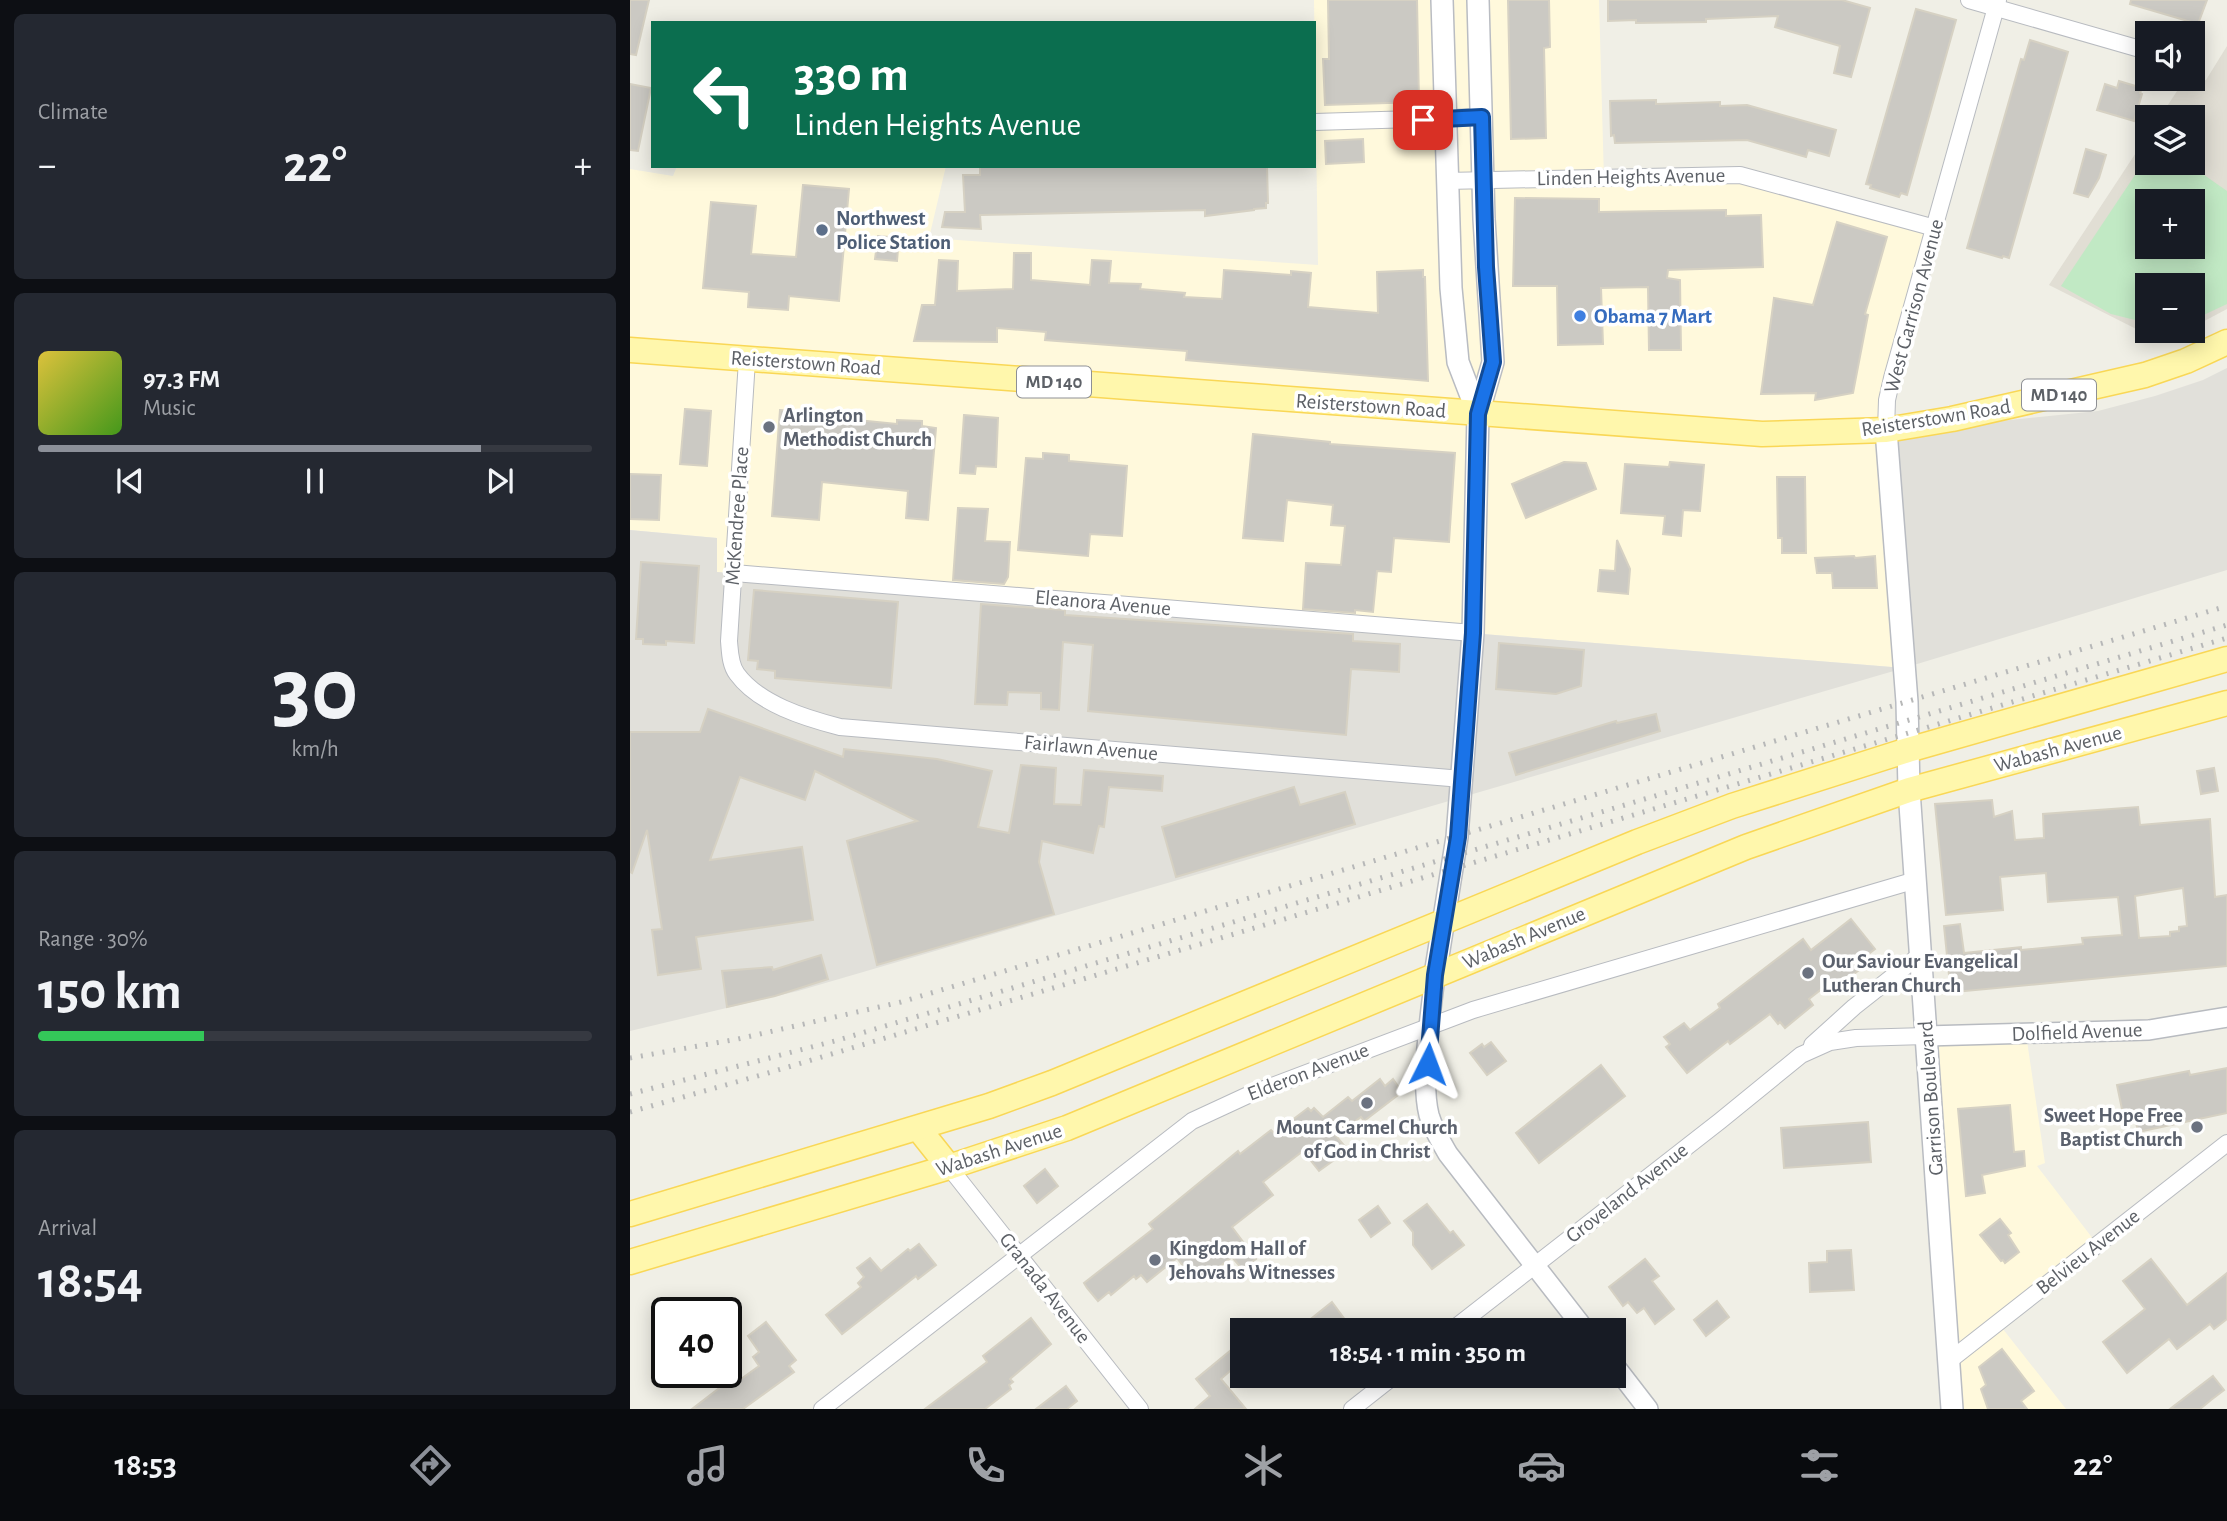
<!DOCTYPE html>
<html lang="en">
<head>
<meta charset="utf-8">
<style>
  :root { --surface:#171b24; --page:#242831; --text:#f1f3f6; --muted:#9ea1a6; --line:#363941; --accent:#8c9099 }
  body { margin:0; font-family:"Alegreya Sans",sans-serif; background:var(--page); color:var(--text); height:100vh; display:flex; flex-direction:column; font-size:26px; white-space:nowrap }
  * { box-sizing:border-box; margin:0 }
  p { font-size:23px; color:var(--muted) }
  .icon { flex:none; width:38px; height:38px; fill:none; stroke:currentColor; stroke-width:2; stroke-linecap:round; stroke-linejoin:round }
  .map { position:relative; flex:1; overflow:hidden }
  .drawer { display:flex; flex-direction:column; gap:14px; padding:14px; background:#0d0f14; width:630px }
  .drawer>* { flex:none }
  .banner { position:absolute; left:21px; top:21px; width:665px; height:147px; border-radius:0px; box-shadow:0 4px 18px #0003; background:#0b6e4f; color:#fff; overflow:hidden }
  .fabs { position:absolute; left:1505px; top:21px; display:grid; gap:14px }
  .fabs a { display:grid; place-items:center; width:70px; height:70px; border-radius:0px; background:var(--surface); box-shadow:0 4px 18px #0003; font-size:35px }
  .speed { position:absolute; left:21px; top:1297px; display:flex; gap:14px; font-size:35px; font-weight:700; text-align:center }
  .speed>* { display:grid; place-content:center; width:91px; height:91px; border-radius:50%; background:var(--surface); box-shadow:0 4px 18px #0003; line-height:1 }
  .speed .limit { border:4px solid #111; border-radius:10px; background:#fff; color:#111 }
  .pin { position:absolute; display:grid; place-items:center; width:60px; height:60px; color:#fff; margin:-30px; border-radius:14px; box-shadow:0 4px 10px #0006 }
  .me { position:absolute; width:77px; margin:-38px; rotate:3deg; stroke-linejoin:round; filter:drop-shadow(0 0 5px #0008) }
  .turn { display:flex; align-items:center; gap:24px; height:147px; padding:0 28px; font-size:32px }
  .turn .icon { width:91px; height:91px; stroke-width:2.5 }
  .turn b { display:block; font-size:49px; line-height:60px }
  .big { font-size:52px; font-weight:600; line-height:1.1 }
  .drawer .tile { flex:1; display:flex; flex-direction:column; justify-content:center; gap:10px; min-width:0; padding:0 24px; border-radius:10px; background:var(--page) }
  .drawer .dial { align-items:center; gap:0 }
  .dial b { font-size:91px; line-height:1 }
  .song { display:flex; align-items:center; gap:21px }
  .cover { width:84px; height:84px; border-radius:10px; background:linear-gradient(135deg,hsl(50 70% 55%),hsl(100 70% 35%)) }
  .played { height:7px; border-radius:4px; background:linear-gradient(90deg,var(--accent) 80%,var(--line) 80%) }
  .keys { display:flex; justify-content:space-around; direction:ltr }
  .heat { display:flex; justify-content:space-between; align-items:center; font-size:38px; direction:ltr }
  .charge { height:10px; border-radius:5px; background:linear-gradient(90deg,#34c759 30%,var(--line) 0) }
  .trip { position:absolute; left:600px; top:1318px; width:396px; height:70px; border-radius:0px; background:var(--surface); box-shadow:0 4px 18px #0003; font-weight:600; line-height:70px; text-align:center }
  .menu { display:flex; height:112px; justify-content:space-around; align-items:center; background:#090b0e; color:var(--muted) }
  .menu .icon { width:49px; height:49px }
  .menu .selected { color:var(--accent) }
  .menu b { font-size:32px; color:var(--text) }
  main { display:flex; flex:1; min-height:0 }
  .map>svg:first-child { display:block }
</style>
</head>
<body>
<main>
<section class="drawer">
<div class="tile"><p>Climate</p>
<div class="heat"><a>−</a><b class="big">22°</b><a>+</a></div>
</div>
<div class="tile">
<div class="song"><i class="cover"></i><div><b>97.3 FM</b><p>Music</p></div></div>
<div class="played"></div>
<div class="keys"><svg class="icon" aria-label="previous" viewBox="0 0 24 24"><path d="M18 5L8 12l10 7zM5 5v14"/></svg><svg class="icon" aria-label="pause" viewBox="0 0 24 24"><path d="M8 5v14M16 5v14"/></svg><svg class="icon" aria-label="next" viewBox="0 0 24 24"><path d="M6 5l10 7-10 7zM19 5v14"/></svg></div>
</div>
<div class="tile dial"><b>30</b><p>km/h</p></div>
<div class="tile"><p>Range · 30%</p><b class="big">150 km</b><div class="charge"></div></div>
<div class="tile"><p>Arrival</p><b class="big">18:54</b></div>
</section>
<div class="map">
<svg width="1597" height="1409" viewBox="0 0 1597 1409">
  <rect width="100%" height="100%" fill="#f0efe6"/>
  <!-- commercial -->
  <g fill="#fff9dc">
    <path d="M684,0H969L974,180H1118L1305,232L1261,397L1274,668L86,572L87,538L0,530V169L43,176L47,166H316L299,238L688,265Z"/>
    <path d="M1297,1034H1396L1415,1163L1407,1166L1467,1244L1369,1324L1436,1409H1325Z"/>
  </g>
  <!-- industrial -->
  <path fill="#e1e0da" d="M1597,368V570L1274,668L168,991L0,1031V530L87,538V572L1274,668L1254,433L1468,411L1525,396L1573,380Z"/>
  <!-- education -->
  <path fill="#e1ded4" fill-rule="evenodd" d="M1597,46V309L1563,327V285H1517V331H1554L1528,340L1419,285L1517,136V163H1563V117H1530L1551,85L1576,80ZM1517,201H1563V247H1517Z"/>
  <!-- pitch -->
  <path fill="#c1e9c4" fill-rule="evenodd" d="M1517,157V163H1557L1597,191V304L1563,320V285H1517V323L1481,314L1431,286ZM1517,201H1563V247H1517Z"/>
  <!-- building -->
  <g fill="#cbc9c3" stroke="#d6d1c3" stroke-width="2" fill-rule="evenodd">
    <path d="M0,0H19L6,55L0,54Z"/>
    <path d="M698,0H787L789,102L695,105L693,59H699Z"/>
    <path d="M878,0H919L920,47L914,48L916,138L881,139Z"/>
    <path d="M978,0H1212L1240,8L1221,77L1204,73L1210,46L1145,27L1148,16L1076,19V22L1006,23V20L978,21Z"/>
    <path d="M1501,0H1577L1568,24L1500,4Z"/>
    <path d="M1286,9L1326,20L1277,195L1271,193L1269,197L1240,188L1241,185L1236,184Z"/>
    <path d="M1400,40L1438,52L1379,258L1373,256L1372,258L1337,248L1391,59L1394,60Z"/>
    <path d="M1489,81L1512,88L1510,93L1512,94L1504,121L1467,110L1475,84L1487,88Z"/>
    <path d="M0,84L21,88L8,151L0,150Z"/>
    <path d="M1026,100V104L1090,102V106L1117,105L1206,130L1199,156L1178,150L1176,157L1117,140L985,143L984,135L981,136L980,101Z"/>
    <path d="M733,139L734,162L696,164L695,141Z"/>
    <path d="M1456,149L1476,155L1469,178L1458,197L1444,193Z"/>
    <path d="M350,166H637L638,203H636V208L624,209V210L575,216V210L350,215L351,229L312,227L315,212H335L333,175H350Z"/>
    <path d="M173,185L219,189L209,301L159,296L158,310L118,307L119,292L73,288L81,202L126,206L121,254L166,257Z"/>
    <path d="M885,198L969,199V212L1096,210V216L1131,215L1133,267L1038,270L1037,278L1050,280L1051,350H1019L1018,287L971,288L973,344L928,345L927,286H883Z"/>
    <path d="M1207,222L1257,237L1235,314L1238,315L1223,393L1185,400L1186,393L1131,394L1144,298L1183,305Z"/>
    <path d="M248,236L269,238L267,261L245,259Z"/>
    <path d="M384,253H401V280L460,285L462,260L481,261L479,283L511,284L510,289L555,293L554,297L592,299L594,270L661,275V271L681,273L678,307L748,313L747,272L793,270V277H795L798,381L556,360L557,351L415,340L416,332L367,328V342L284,341L292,305H305L309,260L328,261L327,291L383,289Z"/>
    <path d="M55,409L81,411L77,466L50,464Z"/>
    <path d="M150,410L198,413L197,417L267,424V420L292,421V426L306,428L298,520L276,518L278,491L192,482L189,520L142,516Z"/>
    <path d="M334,415L368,418L366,467L346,466L345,474L330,473Z"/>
    <path d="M623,434L700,442V444L825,453L819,542L764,538L761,572L747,571L743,612L725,610V613L673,609L676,563L711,565L715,526L701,525L703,505L657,500L653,541L613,538Z"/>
    <path d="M413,453L439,455V461L497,466L492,536L460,534L458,556L388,550L396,458L413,459Z"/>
    <path d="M934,462L956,463L966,489L896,518L882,484Z"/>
    <path d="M1040,462L1074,465L1070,511L1053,510L1051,536L1033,534L1035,516L991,513L995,464L1039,467Z"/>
    <path d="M0,474L31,475L29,520L0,519Z"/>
    <path d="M1147,477H1175L1176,553H1152V538H1148Z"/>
    <path d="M328,508L358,509L355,541L380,542L378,577L374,584L323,580Z"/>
    <path d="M987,540L1000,569L998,594L968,591L970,570L985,571Z"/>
    <path d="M1224,556L1225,558L1245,556L1247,588H1203L1202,573H1187L1185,558Z"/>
    <path d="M11,562L69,566L64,643L36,641V645L13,644V639H6Z"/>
    <path d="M124,590L268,602L261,688L145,678V671L127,669L128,661L118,660Z"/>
    <path d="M351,604L435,610V615L723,634V641L770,644L769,672L721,669L716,735L458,711L463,645L433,642L429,710L411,709V693L378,692L377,705L345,704Z"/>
    <path d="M869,643L954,650L951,686L926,694L866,689Z"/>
    <path d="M78,709L213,757L214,749L307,759L362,771L348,827L379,833L391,765L426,768L424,804L451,805L454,770L533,776L532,791L479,787L474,827L469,826L463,853L412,841L409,862L424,914L247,965L217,841L287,821L185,771L175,800L110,777L80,860L172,847L183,920L66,937L71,969L28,975L22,930L32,929L17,830L2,873L0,872V732H70Z"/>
    <path d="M1026,714L1030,731L886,775L879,753L986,721L987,723Z"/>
    <path d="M1584,768L1588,791L1571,794L1567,771Z"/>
    <path d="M664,787L670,805L715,792L725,824L546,877L532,827Z"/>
    <path d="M1362,800L1364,817L1382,811L1385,840L1414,838L1413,814L1508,807L1510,825L1580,819L1585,897L1597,895V966L1325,992L1324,984L1320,985L1314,926L1330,924L1334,953L1391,947V950L1453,944L1452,938L1492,935L1488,897L1418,902L1416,873L1370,877L1373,910L1316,915L1305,804ZM1553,888L1557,926L1549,927V931L1540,932V936L1509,938L1505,896Z"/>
    <path d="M1221,919L1245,949L1232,959L1237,964L1207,987L1202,981L1179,999L1183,1005L1155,1028L1150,1022L1148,1024L1140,1014L1100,1044L1098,1041L1057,1073L1036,1047L1040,1044L1034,1037L1054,1023L1060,1030L1090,1008L1088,1004L1173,939L1181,950Z"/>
    <path d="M191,955L198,979L145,996L97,1007L92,971L142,967L143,970Z"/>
    <path d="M861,1042L876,1061L857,1075L840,1053L852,1044L854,1047Z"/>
    <path d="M971,1065L995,1096L909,1163L886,1133Z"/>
    <path d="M1597,1068V1113L1508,1132L1505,1117L1494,1119L1487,1085L1559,1071L1560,1075Z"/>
    <path d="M750,1079L755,1086L763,1079L772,1092L734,1121L731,1117L706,1136L718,1150L689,1171L673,1151L633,1182L643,1195L602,1227L626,1259L612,1269L602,1257L573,1280L569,1275L563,1279L547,1258L517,1282L511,1275L506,1279L504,1276L481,1295L479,1292L468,1301L457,1288L454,1283L523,1229L519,1224L608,1151L610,1154L641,1130L644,1133L649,1130L678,1108L681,1111L684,1108L693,1117L718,1097L722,1101Z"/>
    <path d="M1380,1105L1384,1152L1394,1151L1395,1166L1352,1175L1355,1193L1336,1196L1328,1109Z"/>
    <path d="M1238,1122L1241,1162L1154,1168L1151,1128Z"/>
    <path d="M415,1169L428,1186L407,1203L394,1186Z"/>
    <path d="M797,1204L820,1233L823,1231L834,1245L802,1269L783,1245V1232L774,1221Z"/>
    <path d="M748,1206L760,1223L741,1237L729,1220Z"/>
    <path d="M1370,1219L1381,1233L1378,1235L1389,1252L1375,1263L1373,1260L1371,1261L1350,1235Z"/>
    <path d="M289,1244L306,1265L288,1279L286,1276L212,1334L196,1315L231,1287L228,1283L234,1277L227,1268L240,1258L251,1271L278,1249L280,1251Z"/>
    <path d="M1221,1250L1224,1290L1180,1292L1179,1263L1197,1262V1251Z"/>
    <path d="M1015,1259L1029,1276L1022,1281L1044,1309L1025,1324L1014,1308L1007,1313L998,1302L993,1306L979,1287Z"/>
    <path d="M1521,1259L1557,1305L1597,1273V1319L1584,1329L1580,1324L1547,1349L1539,1339L1497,1373L1473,1342L1515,1309L1493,1281Z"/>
    <path d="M1087,1301L1099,1317L1076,1336L1064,1320Z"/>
    <path d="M702,1302L716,1321L705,1330H667Z"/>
    <path d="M401,1318L421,1344L380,1379L383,1382L379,1385L381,1389L355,1409H295L357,1362L353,1356Z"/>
    <path d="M136,1322L166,1360L159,1366L164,1372L113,1409H62L101,1379L104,1384L129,1366L123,1357L129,1352L118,1336Z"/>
    <path d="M1372,1349L1404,1391L1391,1401L1397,1409H1358L1351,1389L1356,1385L1349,1367Z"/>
    <path d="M600,1351L610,1362L591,1379L616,1409H565L580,1396L566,1379Z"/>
    <path d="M1583,1376L1594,1390L1581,1400L1570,1409H1540Z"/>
    <path d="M436,1386L447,1401L437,1409H406Z"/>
  </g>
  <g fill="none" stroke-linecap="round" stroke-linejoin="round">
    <defs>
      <g id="minor">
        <path d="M1339,0L1517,51"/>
        <path d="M684,122L852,117"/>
        <path d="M816,181L1110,175L1305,228"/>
        <path d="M117,360L99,641C100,652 100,665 107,674C129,704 175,718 210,727L832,779"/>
        <path d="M1256,430L1257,400L1262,378L1368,0"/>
        <path d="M104,573L843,633"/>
        <path d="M1182,1045L1224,1007L1290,955"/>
        <path d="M319,1167L510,1409"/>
        <path d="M822,1330L1090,1121L1171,1055L1200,1042L1226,1038L1296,1036"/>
        <path d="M1319,1361L1597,1143"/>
        <path d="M192,1409L562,1121L616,1096L843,1010L1286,880"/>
        <path d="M722,1409L764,1376"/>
      </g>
      <g id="tertiary">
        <path d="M805,975C801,1013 790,1079 799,1115C803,1129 811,1142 818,1154L955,1330"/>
        <path d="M1296,1036L1519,1030L1597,1017"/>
        <path d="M984,1365L1018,1409"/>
      </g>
      <g id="secondary">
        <path d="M812,0L821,288L828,362L848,414"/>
        <path d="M1256,430L1277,702L1279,790L1322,1409"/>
        <path d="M805,975L827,837L843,633L848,414L863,362L854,219L848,0"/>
      </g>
      <g id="primary">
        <path d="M0,350L1132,434L1256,430L1322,419L1515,375L1556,361L1597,342"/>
        <path d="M288,1128L319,1167"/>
        <path d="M0,1214L359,1106L422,1083L1007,842L1102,806L1278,750L1597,659"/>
        <path d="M0,1262L319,1167L437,1128L1116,847L1279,790L1597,703"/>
      </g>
    </defs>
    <!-- minor casing -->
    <use href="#minor" stroke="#b8bbc0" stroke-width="18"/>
    <!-- tertiary casing -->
    <use href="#tertiary" stroke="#b8bbc0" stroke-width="22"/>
    <!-- secondary casing -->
    <use href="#secondary" stroke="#b9bcc2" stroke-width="24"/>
    <!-- primary casing -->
    <use href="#primary" stroke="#f9d756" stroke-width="27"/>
    <!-- minor -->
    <use href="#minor" stroke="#fff" stroke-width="16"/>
    <!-- tertiary -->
    <use href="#tertiary" stroke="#fff" stroke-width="19"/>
    <!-- secondary -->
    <use href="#secondary" stroke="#fff" stroke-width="21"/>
    <!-- primary -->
    <use href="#primary" stroke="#fff7ac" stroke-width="24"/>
    <!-- rail -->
    <g stroke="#b7b8b8" stroke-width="5" stroke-dasharray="2 9" stroke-linecap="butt">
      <path d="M0,1058L108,1039L271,1002L1597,606"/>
      <path d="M0,1094L205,1041L1597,625"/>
      <path d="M0,1112L138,1073L1597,638"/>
    </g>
  </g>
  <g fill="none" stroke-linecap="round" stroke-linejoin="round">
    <defs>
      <path id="route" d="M793,120L852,117L856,267L863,362L848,414L843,633L828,837L805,975L798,1064"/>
    </defs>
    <!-- route casing -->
    <use href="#route" stroke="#114b97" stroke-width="18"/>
    <!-- route -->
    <use href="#route" stroke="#1a73e8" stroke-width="12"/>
  </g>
  <!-- markers -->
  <circle fill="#5c6f8a" stroke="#fff" stroke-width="2.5" cx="192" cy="230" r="7"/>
  <circle fill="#3f7fe0" stroke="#fff" stroke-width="2.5" cx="950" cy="316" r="7"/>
  <g fill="#6b7280" stroke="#fff" stroke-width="2.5">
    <circle cx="139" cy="427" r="7"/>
    <circle cx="1178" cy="973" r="7"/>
    <circle cx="737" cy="1103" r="7"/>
    <circle cx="1567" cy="1127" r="7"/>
    <circle cx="525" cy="1260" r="7"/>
  </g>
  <g text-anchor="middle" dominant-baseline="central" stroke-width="7" stroke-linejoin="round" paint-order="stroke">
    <!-- shield labels -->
    <g fill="#fff" stroke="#8e9095" stroke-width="2">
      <rect x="387" y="366.5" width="74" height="31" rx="5"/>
      <rect x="1392" y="379.5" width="74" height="31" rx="5"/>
    </g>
    <g font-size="19" font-weight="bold" fill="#5d6167">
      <text x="424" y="382">MD 140</text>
      <text x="1429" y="395">MD 140</text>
    </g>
    <!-- street labels -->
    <g font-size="21" fill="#5d6167" stroke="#fff">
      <text transform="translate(1001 177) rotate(-1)">Linden Heights Avenue</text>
      <text transform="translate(1284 306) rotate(-75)">West Garrison Avenue</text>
      <text transform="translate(176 363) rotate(4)">Reisterstown Road</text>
      <text transform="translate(741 406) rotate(4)">Reisterstown Road</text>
      <text transform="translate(1306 418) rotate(-9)">Reisterstown Road</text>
      <text transform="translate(107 516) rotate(-86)">McKendree Place</text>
      <text transform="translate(473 603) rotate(5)">Eleanora Avenue</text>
      <text transform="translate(461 748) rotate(5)">Fairlawn Avenue</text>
      <text transform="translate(1428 749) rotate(-15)">Wabash Avenue</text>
      <text transform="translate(894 938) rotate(-23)">Wabash Avenue</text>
      <text transform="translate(1447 1032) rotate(-2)">Dolfield Avenue</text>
      <text transform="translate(678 1072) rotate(-21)">Elderon Avenue</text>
      <text transform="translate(1301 1098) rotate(-94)">Garrison Boulevard</text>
      <text transform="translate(369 1150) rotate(-18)">Wabash Avenue</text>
      <text transform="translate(997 1193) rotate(-38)">Groveland Avenue</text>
      <text transform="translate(1458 1252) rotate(-38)">Belvieu Avenue</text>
      <text transform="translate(415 1288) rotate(52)">Granada Avenue</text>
    </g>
    <!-- service labels -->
    <g font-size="21" font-weight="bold" fill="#4e5e75" stroke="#fff" text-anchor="start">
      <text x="206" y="218">Northwest<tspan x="206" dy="24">Police Station</tspan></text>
    </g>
    <!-- shop labels -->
    <g font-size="21" font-weight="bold" fill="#366cbe" stroke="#fff" text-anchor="start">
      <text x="964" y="316">Obama 7 Mart</text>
    </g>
    <!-- worship labels -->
    <g font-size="21" font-weight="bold" fill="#5b616d" stroke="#fff" text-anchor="start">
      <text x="153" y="415">Arlington<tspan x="153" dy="24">Methodist Church</tspan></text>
      <text x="1192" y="961">Our Saviour Evangelical<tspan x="1192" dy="24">Lutheran Church</tspan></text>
      <text x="1553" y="1115" text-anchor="end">Sweet Hope Free<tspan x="1553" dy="24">Baptist Church</tspan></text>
      <text x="737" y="1127" text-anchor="middle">Mount Carmel Church<tspan x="737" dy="24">of God in Christ</tspan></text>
      <text x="539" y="1248">Kingdom Hall of<tspan x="539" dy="24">Jehovahs Witnesses</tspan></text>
    </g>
  </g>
</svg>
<div class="fabs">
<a><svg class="icon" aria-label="sound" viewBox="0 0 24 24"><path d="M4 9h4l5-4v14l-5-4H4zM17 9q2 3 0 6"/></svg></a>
<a><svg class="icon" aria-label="layers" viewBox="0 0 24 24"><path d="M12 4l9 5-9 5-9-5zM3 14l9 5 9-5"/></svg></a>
<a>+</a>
<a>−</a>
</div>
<div class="speed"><div class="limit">40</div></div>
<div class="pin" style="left:793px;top:120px;background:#d93025"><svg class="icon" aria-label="arrive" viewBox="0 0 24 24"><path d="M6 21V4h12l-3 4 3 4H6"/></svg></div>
<svg class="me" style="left:798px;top:1064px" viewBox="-20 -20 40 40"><path d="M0-17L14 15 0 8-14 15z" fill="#1a73e8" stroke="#fff" stroke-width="4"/></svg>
<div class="trip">18:54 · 1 min · 350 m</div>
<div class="banner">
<div class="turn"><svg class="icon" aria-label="left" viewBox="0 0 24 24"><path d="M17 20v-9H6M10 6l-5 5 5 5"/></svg><div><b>330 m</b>Linden Heights Avenue</div></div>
</div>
</div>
</main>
<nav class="menu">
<b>18:53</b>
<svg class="icon selected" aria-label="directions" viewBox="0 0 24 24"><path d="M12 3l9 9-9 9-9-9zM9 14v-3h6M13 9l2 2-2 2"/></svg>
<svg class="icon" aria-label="music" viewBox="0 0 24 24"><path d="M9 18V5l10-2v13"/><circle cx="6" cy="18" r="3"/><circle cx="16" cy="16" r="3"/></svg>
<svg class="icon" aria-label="phone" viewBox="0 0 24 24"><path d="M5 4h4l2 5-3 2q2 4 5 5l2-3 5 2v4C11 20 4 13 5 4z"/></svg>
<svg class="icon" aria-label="climate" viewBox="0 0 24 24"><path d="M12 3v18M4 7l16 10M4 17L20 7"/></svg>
<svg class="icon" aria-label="car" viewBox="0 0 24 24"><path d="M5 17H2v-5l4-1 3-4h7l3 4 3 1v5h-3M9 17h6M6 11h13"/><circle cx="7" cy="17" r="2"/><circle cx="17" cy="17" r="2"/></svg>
<svg class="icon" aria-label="filters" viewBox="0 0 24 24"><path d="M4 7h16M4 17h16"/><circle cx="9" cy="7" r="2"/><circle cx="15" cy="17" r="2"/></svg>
<b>22°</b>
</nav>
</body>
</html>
